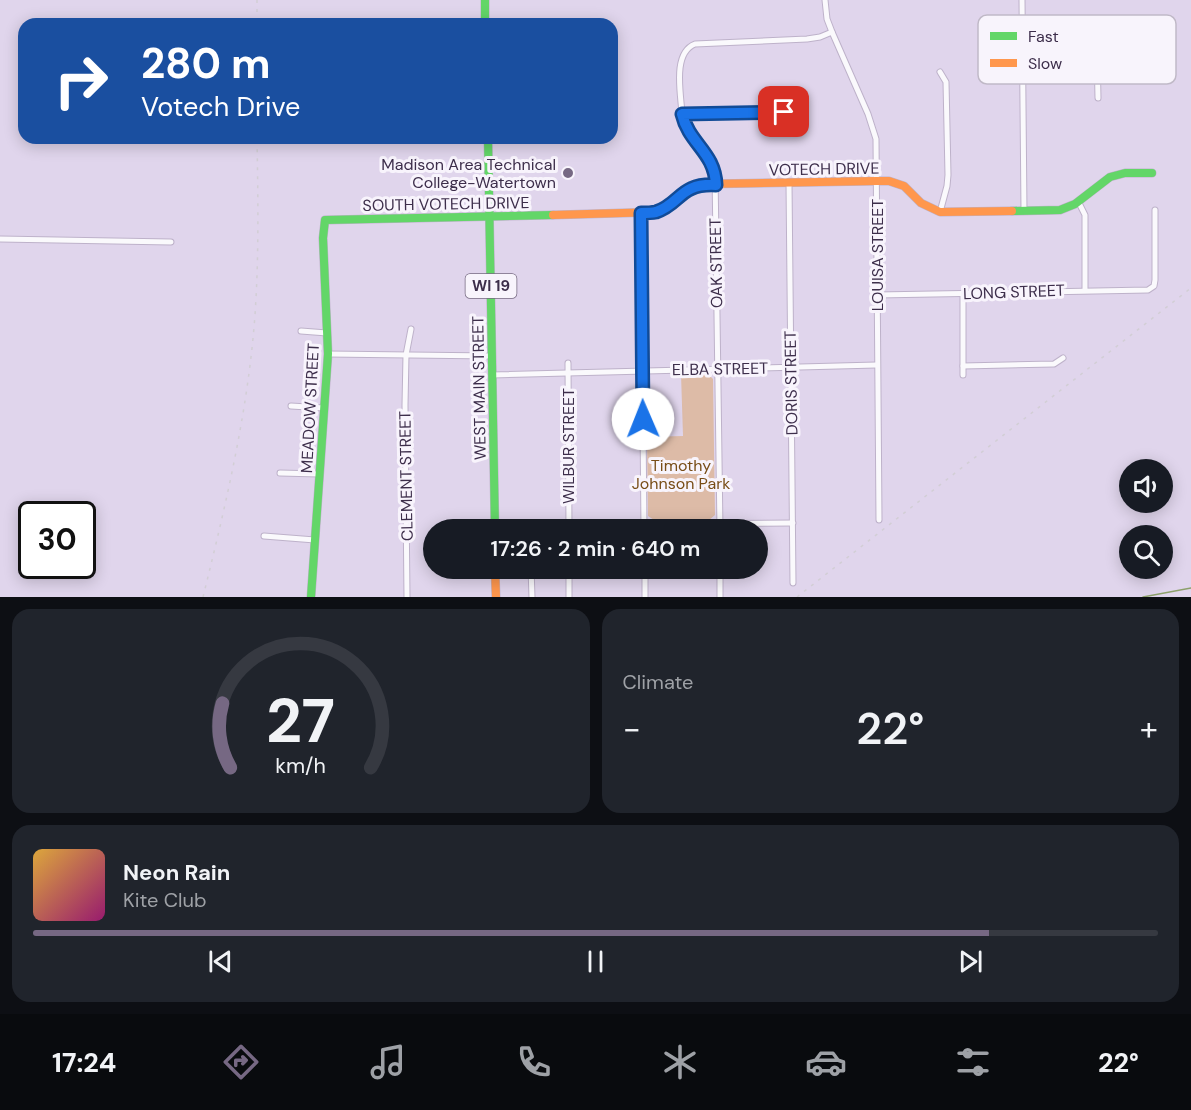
<!DOCTYPE html>
<html lang="en">
<head>
<meta charset="utf-8">
<style>
  :root { --surface:#171b24; --page:#20242c; --text:#f1f3f6; --muted:#9ea1a6; --line:#363941; --accent:#766883 }
  body { margin:0; font-family:"DM Sans",sans-serif; background:var(--page); color:var(--text); height:100vh; display:flex; flex-direction:column; font-size:22px; white-space:nowrap }
  * { box-sizing:border-box; margin:0 }
  p { font-size:20px; color:var(--muted) }
  .icon { flex:none; width:33px; height:33px; fill:none; stroke:currentColor; stroke-width:2; stroke-linecap:round; stroke-linejoin:round }
  .map { position:relative; height:597px; overflow:hidden }
  .sheet { display:flex; flex-direction:column; gap:12px; padding:12px; background:#0d0f14; flex:1 }
  .sheet>* { flex:none }
  .hud { position:absolute; left:18px; top:18px; width:600px; height:126px; border-radius:18px; box-shadow:0 3px 15px #0003; background:#1a4fa0; color:#fff; overflow:hidden }
  .tools { position:absolute; left:1119px; top:459px; display:grid; gap:12px }
  .tools a { display:grid; place-items:center; width:54px; height:54px; border-radius:50%; background:var(--surface); box-shadow:0 3px 15px #0003; font-size:30px }
  .speed { position:absolute; left:18px; top:501px; display:flex; gap:12px; font-size:30px; font-weight:700; text-align:center }
  .speed>* { display:grid; place-content:center; width:78px; height:78px; border-radius:50%; background:var(--surface); box-shadow:0 3px 15px #0003; line-height:1 }
  .speed .limit { border:3px solid #111; border-radius:9px; background:#fff; color:#111 }
  .pin { position:absolute; display:grid; place-items:center; width:51px; height:51px; color:#fff; margin:-26px; border-radius:12px; box-shadow:0 3px 9px #0006 }
  .me { position:absolute; width:66px; margin:-33px; rotate:359deg; stroke-linejoin:round; filter:drop-shadow(0 0 4px #0008) }
  .turn { display:flex; align-items:center; gap:21px; height:126px; padding:0 24px; font-size:27px }
  .turn .icon { width:78px; height:78px; stroke-width:2.5 }
  .turn b { display:block; font-size:42px; line-height:51px }
  .big { font-size:45px; font-weight:600; line-height:1.1 }
  .sheet .widget { flex:1; display:flex; flex-direction:column; justify-content:center; gap:9px; min-width:0; padding:0 21px; border-radius:18px; background:var(--page) }
  .sheet .dial { align-items:center; gap:0 }
  .dial svg { height:156px; overflow:visible; fill:none; stroke:var(--line); stroke-width:7; stroke-linecap:round; text-anchor:middle }
  .dial text { fill:var(--text); stroke:none }
  .song { display:flex; align-items:center; gap:18px }
  .cover { width:72px; height:72px; border-radius:9px; background:linear-gradient(135deg,hsl(40 70% 55%),hsl(320 70% 35%)) }
  .played { height:6px; border-radius:3px; background:linear-gradient(90deg,var(--accent) 85%,var(--line) 85%) }
  .keys { display:flex; justify-content:space-around; direction:ltr }
  .heat { display:flex; justify-content:space-between; align-items:center; font-size:33px; direction:ltr }
  .sheet .tiles { flex:1; display:grid; gap:12px; grid-template-columns:1fr 1fr }
  .widget:last-child { grid-column:span 2 }
  .trip { position:absolute; left:423px; top:519px; width:345px; height:60px; border-radius:30px; background:var(--surface); box-shadow:0 3px 15px #0003; font-weight:600; line-height:60px; text-align:center }
  .dock { display:flex; height:96px; justify-content:space-around; align-items:center; background:#090b0e; color:var(--muted) }
  .dock .icon { width:42px; height:42px }
  .dock .on { color:var(--accent) }
  .dock b { font-size:27px; color:var(--text) }
  .map>svg:first-child { display:block }
</style>
</head>
<body>
<div class="map">
<svg width="1191" height="597" viewBox="0 0 1191 597">
  <rect width="100%" height="100%" fill="#e0d5ec"/>
  <!-- green -->
  <path fill="#ddbba7" d="M681,374H708L713,379L715,515L709,520H654L648,516L647,437L683,436Z"/>
  <g fill="none" stroke-linecap="round" stroke-linejoin="round">
    <!-- stream -->
    <path stroke="#8da06b" stroke-width="1.5" d="M1143,597L1191,588"/>
    <defs>
      <g id="street">
        <path d="M825,0L827,19L832,32L868,114L876,139L879,520"/>
        <path d="M1022,0L1024,211"/>
        <path d="M1097,52L1098,98"/>
        <path d="M1022,53L1136,51"/>
        <path d="M940,72L946,82L948,175L947,186L940,212"/>
        <path d="M682,114L784,112"/>
        <path d="M789,183L793,583"/>
        <path d="M1079,203L1085,215V290"/>
        <path d="M641,213L644,530"/>
        <path d="M0,239L171,242"/>
        <path d="M963,294V375"/>
        <path d="M877,295L1148,290L1154,286L1155,280V210"/>
        <path d="M301,331L327,333"/>
        <path d="M328,354L492,356"/>
        <path d="M568,363L569,530"/>
        <path d="M963,366L1054,364L1063,358"/>
        <path d="M492,375L876,365"/>
        <path d="M291,406L324,408"/>
        <path d="M280,473L319,474"/>
        <path d="M495,525L793,523"/>
        <path d="M720,530L715,172C708,150 687,137 682,114C681,94 672,53 695,44L807,39L820,37L832,32"/>
        <path d="M264,536L315,540"/>
        <path d="M531,568L532,597"/>
        <path d="M569,568V597"/>
        <path d="M645,568V597"/>
        <path d="M407,597L405,405L406,355L411,329"/>
        <path d="M720,597V568"/>
      </g>
      <g id="fast">
        <path d="M485,0V24"/>
        <path d="M488,138L495,530"/>
        <path d="M1012,211L1060,210L1075,204L1110,177L1125,173H1152"/>
        <path d="M311,597L328,354L323,238L325,220L553,215"/>
      </g>
      <g id="slow">
        <path d="M553,215L657,212L684,192L705,184L877,181H889L904,186L921,203L940,212L1012,211"/>
        <path d="M495,568L496,597"/>
      </g>
    </defs>
    <!-- street casing -->
    <use href="#street" stroke="#beb2ca" stroke-width="7"/>
    <!-- fast casing -->
    <use href="#fast" stroke="#beb2ca" stroke-width="9"/>
    <!-- slow casing -->
    <use href="#slow" stroke="#beb2ca" stroke-width="9"/>
    <!-- street -->
    <use href="#street" stroke="#faf9fc" stroke-width="5"/>
    <!-- fast -->
    <use href="#fast" stroke="#63d668" stroke-width="8"/>
    <!-- slow -->
    <use href="#slow" stroke="#ff974d" stroke-width="8"/>
    <!-- rail -->
    <g stroke="#d2ced5" stroke-width="1.5" stroke-dasharray="3 6" stroke-linecap="butt">
      <path d="M257,0V24"/>
      <path d="M203,597C226,504 248,411 255,315C259,256 258,197 257,138"/>
      <path d="M797,597L1191,288"/>
    </g>
  </g>
  <g fill="none" stroke-linecap="round" stroke-linejoin="round">
    <defs>
      <path id="route" d="M643,419L641,213C646,213 651,213 656,212C681,204 679,183 716,185C715,152 689,144 682,114L784,112"/>
    </defs>
    <!-- route casing -->
    <use href="#route" stroke="#114b97" stroke-width="15"/>
    <!-- route -->
    <use href="#route" stroke="#1a73e8" stroke-width="10"/>
  </g>
  <!-- markers -->
  <circle fill="#766883" stroke="#f8f4fc" stroke-width="2" cx="568" cy="173" r="6"/>
  <g text-anchor="middle" dominant-baseline="central" stroke-width="6" stroke-linejoin="round" paint-order="stroke">
    <!-- shield labels -->
    <rect fill="#f8f4fc" stroke="#756980" stroke-width="1.5" x="465.5" y="274" width="51" height="24" rx="4.5"/>
    <g font-size="15" font-weight="bold" fill="#3d2e4b">
      <text x="491" y="286">WI 19</text>
    </g>
    <!-- poi labels -->
    <g font-size="16" fill="#3d2e4b" stroke="#f8f4fc" text-anchor="end">
      <text x="556" y="164">Madison Area Technical<tspan x="556" dy="18">College-Watertown</tspan></text>
    </g>
    <!-- street labels -->
    <g font-size="16" fill="#3d2e4b" stroke="#f8f4fc">
      <text transform="translate(824 169) rotate(-1)">VOTECH DRIVE</text>
      <text transform="translate(446 204) rotate(-1)">SOUTH VOTECH DRIVE</text>
      <text transform="translate(877 255) rotate(-90)">LOUISA STREET</text>
      <text transform="translate(716 263) rotate(-91)">OAK STREET</text>
      <text transform="translate(1014 292) rotate(-2)">LONG STREET</text>
      <text transform="translate(720 369) rotate(-1)">ELBA STREET</text>
      <text transform="translate(791 383) rotate(-91)">DORIS STREET</text>
      <text transform="translate(479 388) rotate(-91)">WEST MAIN STREET</text>
      <text transform="translate(310 408) rotate(-87)">MEADOW STREET</text>
      <text transform="translate(568 446) rotate(-90)">WILBUR STREET</text>
      <text transform="translate(406 476) rotate(-91)">CLEMENT STREET</text>
    </g>
    <!-- park labels -->
    <g font-size="16" fill="#784d17" stroke="#f8f4fc">
      <text x="681" y="465">Timothy<tspan x="681" dy="18">Johnson Park</tspan></text>
    </g>
  </g>
  <!-- legend -->
  <rect x="978" y="15" width="198" height="69" rx="9" fill="#f8f4fc" stroke="#c0b9c7" stroke-width="1.5"/>
  <rect x="990" y="32" width="27" height="8" fill="#63d668"/>
  <rect x="990" y="59" width="27" height="8" fill="#ff974d"/>
  <g font-size="16" fill="#3d2e4b">
    <text x="1028" y="42">Fast</text>
    <text x="1028" y="69">Slow</text>
  </g>
</svg>
<div class="tools">
<a><svg class="icon" aria-label="sound" viewBox="0 0 24 24"><path d="M4 9h4l5-4v14l-5-4H4zM17 9q2 3 0 6"/></svg></a>
<a><svg class="icon" aria-label="search" viewBox="0 0 24 24"><circle cx="10" cy="10" r="6"/><path d="M15 15l6 6"/></svg></a>
</div>
<div class="speed"><div class="limit">30</div></div>
<div class="pin" style="left:784px;top:112px;background:#d93025"><svg class="icon" aria-label="arrive" viewBox="0 0 24 24"><path d="M6 21V4h12l-3 4 3 4H6"/></svg></div>
<svg class="me" style="left:643px;top:419px" viewBox="-20 -20 40 40"><circle r="19" fill="#fff"/><path d="M0-13L10 11 0 6-10 11z" fill="#1a73e8"/></svg>
<div class="trip">17:26 · 2 min · 640 m</div>
<div class="hud">
<div class="turn"><svg class="icon" aria-label="right" viewBox="0 0 24 24"><path d="M7 20v-9h11M14 6l5 5-5 5"/></svg><div><b>280 m</b>Votech Drive</div></div>
</div>
</div>
<section class="sheet">
<div class="tiles">
<div class="widget dial"><svg viewBox="0 0 100 80">
<path d="M14 69A42 42 0 1 1 86 69"/>
<path d="M14 69A42 42 0 0 1 10 36" stroke="#766883"/>
<text x="50" y="56" font-size="32" font-weight="700">27</text>
<text x="50" y="72" font-size="11">km/h</text>
</svg></div>
<div class="widget"><p>Climate</p>
<div class="heat"><a>−</a><b class="big">22°</b><a>+</a></div>
</div>
<div class="widget">
<div class="song"><i class="cover"></i><div><b>Neon Rain</b><p>Kite Club</p></div></div>
<div class="played"></div>
<div class="keys"><svg class="icon" aria-label="previous" viewBox="0 0 24 24"><path d="M18 5L8 12l10 7zM5 5v14"/></svg><svg class="icon" aria-label="pause" viewBox="0 0 24 24"><path d="M8 5v14M16 5v14"/></svg><svg class="icon" aria-label="next" viewBox="0 0 24 24"><path d="M6 5l10 7-10 7zM19 5v14"/></svg></div>
</div>
</div>
</section>
<nav class="dock">
<b>17:24</b>
<svg class="icon on" aria-label="directions" viewBox="0 0 24 24"><path d="M12 3l9 9-9 9-9-9zM9 14v-3h6M13 9l2 2-2 2"/></svg>
<svg class="icon" aria-label="music" viewBox="0 0 24 24"><path d="M9 18V5l10-2v13"/><circle cx="6" cy="18" r="3"/><circle cx="16" cy="16" r="3"/></svg>
<svg class="icon" aria-label="phone" viewBox="0 0 24 24"><path d="M5 4h4l2 5-3 2q2 4 5 5l2-3 5 2v4C11 20 4 13 5 4z"/></svg>
<svg class="icon" aria-label="climate" viewBox="0 0 24 24"><path d="M12 3v18M4 7l16 10M4 17L20 7"/></svg>
<svg class="icon" aria-label="car" viewBox="0 0 24 24"><path d="M5 17H2v-5l4-1 3-4h7l3 4 3 1v5h-3M9 17h6M6 11h13"/><circle cx="7" cy="17" r="2"/><circle cx="17" cy="17" r="2"/></svg>
<svg class="icon" aria-label="filters" viewBox="0 0 24 24"><path d="M4 7h16M4 17h16"/><circle cx="9" cy="7" r="2"/><circle cx="15" cy="17" r="2"/></svg>
<b>22°</b>
</nav>
</body>
</html>
